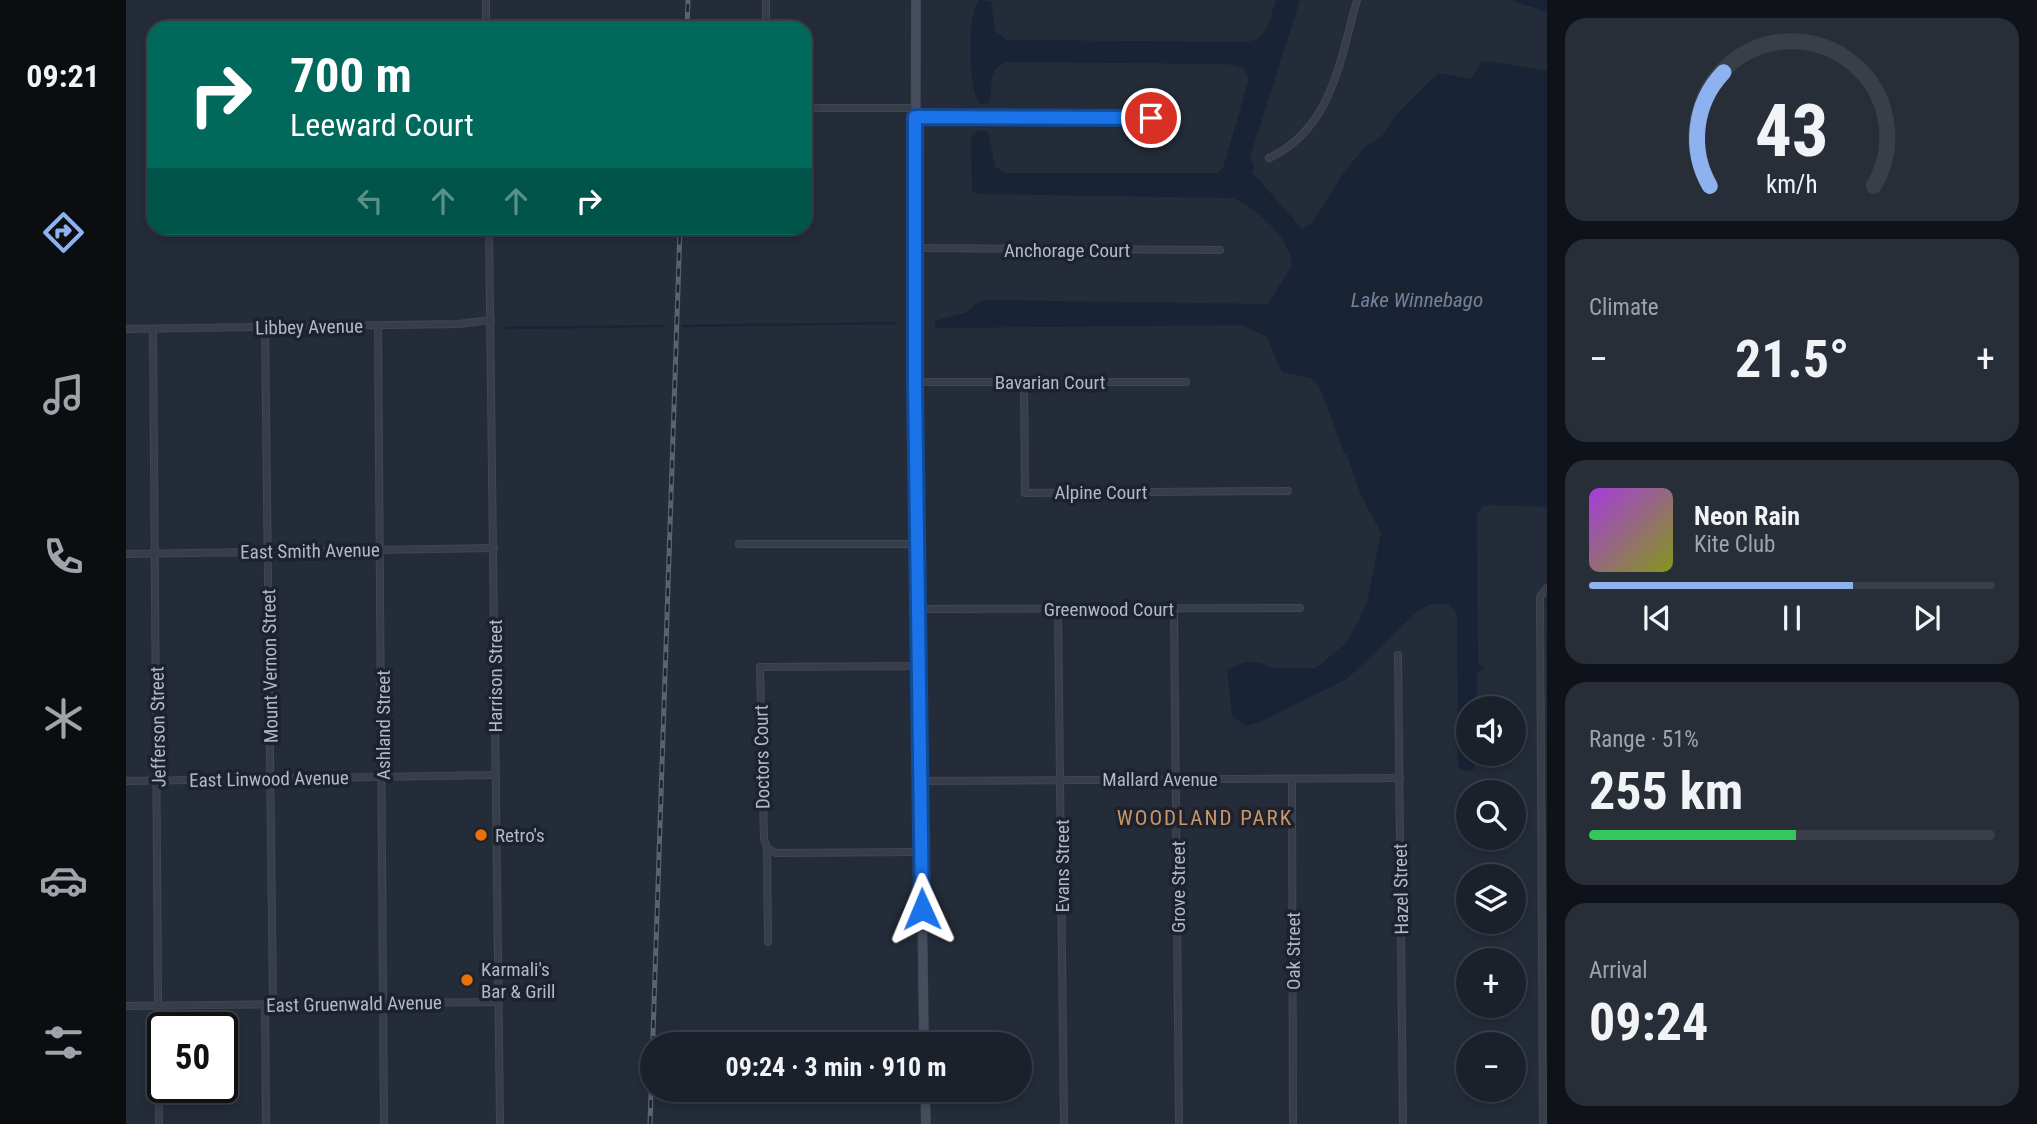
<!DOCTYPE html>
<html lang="en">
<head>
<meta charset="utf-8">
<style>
  :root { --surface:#1b212b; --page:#282e37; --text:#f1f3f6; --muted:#a0a3a9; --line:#393e47; --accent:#8eb1ef }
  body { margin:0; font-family:"Roboto Condensed",sans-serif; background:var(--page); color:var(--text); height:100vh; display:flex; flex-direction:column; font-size:26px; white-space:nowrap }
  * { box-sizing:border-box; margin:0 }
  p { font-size:23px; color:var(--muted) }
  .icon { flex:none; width:38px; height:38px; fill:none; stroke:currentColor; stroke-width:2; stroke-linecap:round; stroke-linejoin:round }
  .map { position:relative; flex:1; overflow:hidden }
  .details { display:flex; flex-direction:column; gap:18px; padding:18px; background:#0f1218; width:490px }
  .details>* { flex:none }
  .banner { position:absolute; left:21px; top:21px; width:665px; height:214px; border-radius:21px; box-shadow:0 4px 10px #0003,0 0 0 2px var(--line); background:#00695c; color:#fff; overflow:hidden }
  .tools { position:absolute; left:1330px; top:696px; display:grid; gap:14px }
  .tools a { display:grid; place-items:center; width:70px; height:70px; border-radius:50%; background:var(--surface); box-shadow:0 4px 10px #0003,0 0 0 2px var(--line); font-size:35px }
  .speed { position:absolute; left:21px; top:1012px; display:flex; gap:14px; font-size:35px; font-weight:700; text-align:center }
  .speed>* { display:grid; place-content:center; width:91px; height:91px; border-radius:50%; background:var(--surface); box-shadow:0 4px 10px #0003,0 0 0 2px var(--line); line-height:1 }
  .speed .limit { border:4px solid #111; border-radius:10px; background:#fff; color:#111 }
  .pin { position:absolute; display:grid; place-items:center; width:60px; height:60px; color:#fff; margin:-30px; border:4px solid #fff; border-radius:50%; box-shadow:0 2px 7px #0007 }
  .me { position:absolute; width:77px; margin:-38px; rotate:359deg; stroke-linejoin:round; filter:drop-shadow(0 0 5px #0008) }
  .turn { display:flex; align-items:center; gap:24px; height:147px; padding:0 28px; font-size:32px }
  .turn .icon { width:91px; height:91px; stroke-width:2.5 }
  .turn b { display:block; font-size:49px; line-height:60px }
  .lanes { display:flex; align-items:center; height:66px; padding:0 28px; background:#0003; justify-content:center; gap:35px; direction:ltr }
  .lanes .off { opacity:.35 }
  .big { font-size:52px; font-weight:700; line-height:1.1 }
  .details .tile { flex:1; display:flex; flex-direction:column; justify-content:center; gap:10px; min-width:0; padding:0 24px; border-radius:21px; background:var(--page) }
  .details .dial { align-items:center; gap:0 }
  .dial svg { height:182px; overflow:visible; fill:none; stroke:var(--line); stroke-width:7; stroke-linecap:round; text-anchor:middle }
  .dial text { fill:var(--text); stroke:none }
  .song { display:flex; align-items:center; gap:21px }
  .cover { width:84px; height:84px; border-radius:10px; background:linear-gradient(135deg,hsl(280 70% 55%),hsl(70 70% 35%)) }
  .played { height:7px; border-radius:4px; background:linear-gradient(90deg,var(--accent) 65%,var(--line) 65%) }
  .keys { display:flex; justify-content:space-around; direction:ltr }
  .heat { display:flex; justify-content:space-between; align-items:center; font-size:38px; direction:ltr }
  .charge { height:10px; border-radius:5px; background:linear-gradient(90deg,#34c759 51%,var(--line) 0) }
  .trip { position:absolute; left:514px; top:1032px; width:392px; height:70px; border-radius:35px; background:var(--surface); box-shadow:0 4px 10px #0003,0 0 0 2px var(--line); font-weight:700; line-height:70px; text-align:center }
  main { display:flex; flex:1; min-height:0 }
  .menu { display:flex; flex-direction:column; width:126px; justify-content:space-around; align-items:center; background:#0b0d11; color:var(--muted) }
  .menu .icon { width:49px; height:49px }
  .menu .on { color:var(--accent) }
  .menu b { font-size:32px; color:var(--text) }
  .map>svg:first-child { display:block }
</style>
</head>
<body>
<main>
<nav class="menu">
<b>09:21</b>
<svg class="icon on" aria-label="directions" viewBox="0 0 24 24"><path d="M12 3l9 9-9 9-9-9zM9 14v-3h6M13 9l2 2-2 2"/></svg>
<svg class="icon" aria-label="music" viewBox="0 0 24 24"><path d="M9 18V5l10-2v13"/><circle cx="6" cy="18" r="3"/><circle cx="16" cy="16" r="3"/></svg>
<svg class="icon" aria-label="phone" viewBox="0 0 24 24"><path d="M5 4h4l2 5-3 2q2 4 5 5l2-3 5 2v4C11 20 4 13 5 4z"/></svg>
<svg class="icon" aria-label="climate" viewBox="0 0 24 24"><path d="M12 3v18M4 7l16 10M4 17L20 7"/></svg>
<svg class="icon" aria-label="car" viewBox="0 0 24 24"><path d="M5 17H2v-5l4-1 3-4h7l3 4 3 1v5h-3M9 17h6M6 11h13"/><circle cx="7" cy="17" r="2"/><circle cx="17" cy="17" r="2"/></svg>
<svg class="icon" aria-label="filters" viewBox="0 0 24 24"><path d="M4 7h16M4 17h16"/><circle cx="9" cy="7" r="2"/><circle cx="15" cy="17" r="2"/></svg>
</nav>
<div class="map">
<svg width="1421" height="1124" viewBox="0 0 1421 1124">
  <rect width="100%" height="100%" fill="#242c39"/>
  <!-- water -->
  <g fill="#182335">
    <path d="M854,0L865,2L869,31L881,40L1119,42C1143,39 1143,20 1150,0H1174L1124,157L1128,167L1126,172L1176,229L1186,223L1217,174L1238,148L1256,136L1270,115L1312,73L1345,79L1356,61H1361L1421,71V507L1363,505L1357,506L1351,514L1352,665L1358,666V670L1351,673V709H1342V754H1350L1348,770L1336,771L1332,766L1331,620L1330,612L1323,604H1304L1293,610L1221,679L1132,723L1119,726L1106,715L1101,670L1119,662L1134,663L1146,668H1190L1219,644L1231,624L1241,603L1255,533L1235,495L1221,455H1219L1193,386L1185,378L1156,372L1140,336L1116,325L809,328V321L841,312L852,302L863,300L1142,304L1166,265C1166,240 1128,205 1106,198L856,194L846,192L845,138L852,131H862L869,167L879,173H1091L1097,168L1123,78L1118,68L1101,64L882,62C860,67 868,88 863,103L855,104C841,96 841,8 854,0Z"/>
    <path d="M1384,0H1421V12Z"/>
  </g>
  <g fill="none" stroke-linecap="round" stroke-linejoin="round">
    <!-- stream -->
    <g stroke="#182335" stroke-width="2.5">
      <path d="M557,326L770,323"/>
      <path d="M379,328L538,326"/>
    </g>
    <defs>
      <g id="street">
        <path d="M360,0V28"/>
        <path d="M640,0V28"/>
        <path d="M679,108H789"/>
        <path d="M789,117L1051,118"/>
        <path d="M1143,158C1206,129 1214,60 1231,0"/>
        <path d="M363,228L374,1124"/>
        <path d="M788,248L1094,250"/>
        <path d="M252,326L258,1124"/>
        <path d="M139,328L147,1005"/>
        <path d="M0,329L333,324L365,320"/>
        <path d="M27,329L33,1124"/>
        <path d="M898,381L899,493L1162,491"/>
        <path d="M789,382H1060"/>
        <path d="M613,544H791"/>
        <path d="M0,554L368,548"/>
        <path d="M792,609L1174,608"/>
        <path d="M932,609L938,1124"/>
        <path d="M1048,609L1053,1124"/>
        <path d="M1272,655L1277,1124"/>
        <path d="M793,666L634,667L638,839L641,848L650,853L795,852"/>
        <path d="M1166,779L1167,1124"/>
        <path d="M0,781L369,775"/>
        <path d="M794,781L1274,778"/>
        <path d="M641,848L642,942"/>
        <path d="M139,1005L140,1124"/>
        <path d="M0,1006L372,1002"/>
        <path d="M1417,1124L1414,597L1421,588"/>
      </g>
      <g id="secondary">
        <path d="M790,0L789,382L798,1045"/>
        <path d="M799,1090L800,1124"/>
      </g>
    </defs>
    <!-- street casing -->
    <use href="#street" stroke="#414752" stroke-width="8"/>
    <!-- secondary casing -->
    <use href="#secondary" stroke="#414752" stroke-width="10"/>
    <!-- street -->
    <use href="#street" stroke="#373e49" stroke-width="6"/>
    <!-- secondary -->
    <use href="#secondary" stroke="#464d5c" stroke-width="9"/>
    <defs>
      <g id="rail">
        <path d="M561,28L562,0"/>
        <path d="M524,1124L554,228"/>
      </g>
    </defs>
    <!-- rail casing -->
    <use href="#rail" stroke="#5a6270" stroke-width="5"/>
    <!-- rail -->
    <use href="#rail" stroke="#1d232e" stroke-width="2.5" stroke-dasharray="8" stroke-linecap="butt"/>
  </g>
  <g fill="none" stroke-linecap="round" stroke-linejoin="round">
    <defs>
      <path id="route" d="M796,909L789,382V117L1025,118"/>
    </defs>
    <!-- route casing -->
    <use href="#route" stroke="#114b97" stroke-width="18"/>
    <!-- route -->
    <use href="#route" stroke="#1a73e8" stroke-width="12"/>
  </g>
  <!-- markers -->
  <g fill="#e8710a" stroke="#1d232e" stroke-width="2.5">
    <circle cx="355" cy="835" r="7"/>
    <circle cx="341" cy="980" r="7"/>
  </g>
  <g text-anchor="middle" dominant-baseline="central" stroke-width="7" stroke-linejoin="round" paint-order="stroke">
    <!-- street labels -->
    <g font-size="19" fill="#b2b9c5" stroke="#1d232e">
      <text x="941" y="250">Anchorage Court</text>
      <text transform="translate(183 327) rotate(-1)">Libbey Avenue</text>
      <text x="924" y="382">Bavarian Court</text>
      <text x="975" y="492">Alpine Court</text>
      <text transform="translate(184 551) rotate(-1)">East Smith Avenue</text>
      <text x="983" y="609">Greenwood Court</text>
      <text transform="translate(144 666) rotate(-91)">Mount Vernon Street</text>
      <text transform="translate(369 676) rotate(-90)">Harrison Street</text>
      <text transform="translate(257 725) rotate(-90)">Ashland Street</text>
      <text transform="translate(32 727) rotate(-91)">Jefferson Street</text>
      <text transform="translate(636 757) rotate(-91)">Doctors Court</text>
      <text transform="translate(143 779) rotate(-1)">East Linwood Avenue</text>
      <text x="1034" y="779">Mallard Avenue</text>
      <text transform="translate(936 866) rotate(-90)">Evans Street</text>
      <text transform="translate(1052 887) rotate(-90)">Grove Street</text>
      <text transform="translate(1275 889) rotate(-91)">Hazel Street</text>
      <text transform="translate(1167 951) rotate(-90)">Oak Street</text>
      <text transform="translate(228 1004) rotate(-1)">East Gruenwald Avenue</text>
    </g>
    <!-- poi labels -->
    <g font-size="19" fill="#b2b9c5" stroke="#1d232e" text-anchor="start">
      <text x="369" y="835">Retro's</text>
      <text x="355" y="969">Karmali's<tspan x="355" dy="22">Bar &amp; Grill</tspan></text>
    </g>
    <!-- water labels -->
    <g font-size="21" font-style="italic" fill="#6e83a1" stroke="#1d232e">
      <text x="1291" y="300">Lake Winnebago</text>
    </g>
    <!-- neighbourhood labels -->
    <g font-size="21" letter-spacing="2" fill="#cb9568" stroke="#1d232e">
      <text x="1079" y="818">WOODLAND PARK</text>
    </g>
  </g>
</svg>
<div class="tools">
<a><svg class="icon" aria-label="sound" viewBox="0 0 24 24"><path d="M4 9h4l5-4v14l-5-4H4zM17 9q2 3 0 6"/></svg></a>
<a><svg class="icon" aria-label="search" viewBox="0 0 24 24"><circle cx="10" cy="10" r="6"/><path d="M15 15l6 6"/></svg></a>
<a><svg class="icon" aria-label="layers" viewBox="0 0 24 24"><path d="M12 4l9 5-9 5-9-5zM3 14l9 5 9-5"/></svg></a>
<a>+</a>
<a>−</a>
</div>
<div class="speed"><div class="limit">50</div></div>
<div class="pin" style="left:1025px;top:118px;background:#d93025"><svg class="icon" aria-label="arrive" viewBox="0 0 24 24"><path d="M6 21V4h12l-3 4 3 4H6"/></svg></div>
<svg class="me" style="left:796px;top:909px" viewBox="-20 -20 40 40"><path d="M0-17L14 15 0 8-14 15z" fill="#1a73e8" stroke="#fff" stroke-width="4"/></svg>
<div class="trip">09:24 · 3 min · 910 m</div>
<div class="banner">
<div class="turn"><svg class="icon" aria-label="right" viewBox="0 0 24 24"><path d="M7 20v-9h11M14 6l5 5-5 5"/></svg><div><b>700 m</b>Leeward Court</div></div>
<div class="lanes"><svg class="icon off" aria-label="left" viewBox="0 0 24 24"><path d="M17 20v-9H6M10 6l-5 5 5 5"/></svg><svg class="icon off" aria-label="ahead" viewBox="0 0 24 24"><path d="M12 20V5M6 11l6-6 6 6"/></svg><svg class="icon off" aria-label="ahead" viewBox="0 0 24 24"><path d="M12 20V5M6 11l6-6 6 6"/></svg><svg class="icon" aria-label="right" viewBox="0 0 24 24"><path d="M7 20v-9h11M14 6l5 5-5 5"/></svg></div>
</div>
</div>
<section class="details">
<div class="tile dial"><svg viewBox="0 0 100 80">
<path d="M14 69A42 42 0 1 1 86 69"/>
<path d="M14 69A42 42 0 0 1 20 19" stroke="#8eb1ef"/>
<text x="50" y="56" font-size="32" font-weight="700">43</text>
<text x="50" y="72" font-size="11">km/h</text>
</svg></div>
<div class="tile"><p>Climate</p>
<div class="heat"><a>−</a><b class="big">21.5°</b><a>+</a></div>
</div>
<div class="tile">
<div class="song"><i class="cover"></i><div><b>Neon Rain</b><p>Kite Club</p></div></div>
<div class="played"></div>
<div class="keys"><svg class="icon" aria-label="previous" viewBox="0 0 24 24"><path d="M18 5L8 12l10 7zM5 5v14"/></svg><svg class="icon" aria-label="pause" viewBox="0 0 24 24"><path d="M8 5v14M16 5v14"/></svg><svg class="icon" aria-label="next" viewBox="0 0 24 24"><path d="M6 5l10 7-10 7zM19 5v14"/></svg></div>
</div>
<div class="tile"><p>Range · 51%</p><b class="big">255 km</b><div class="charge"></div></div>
<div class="tile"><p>Arrival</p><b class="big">09:24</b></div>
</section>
</main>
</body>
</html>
